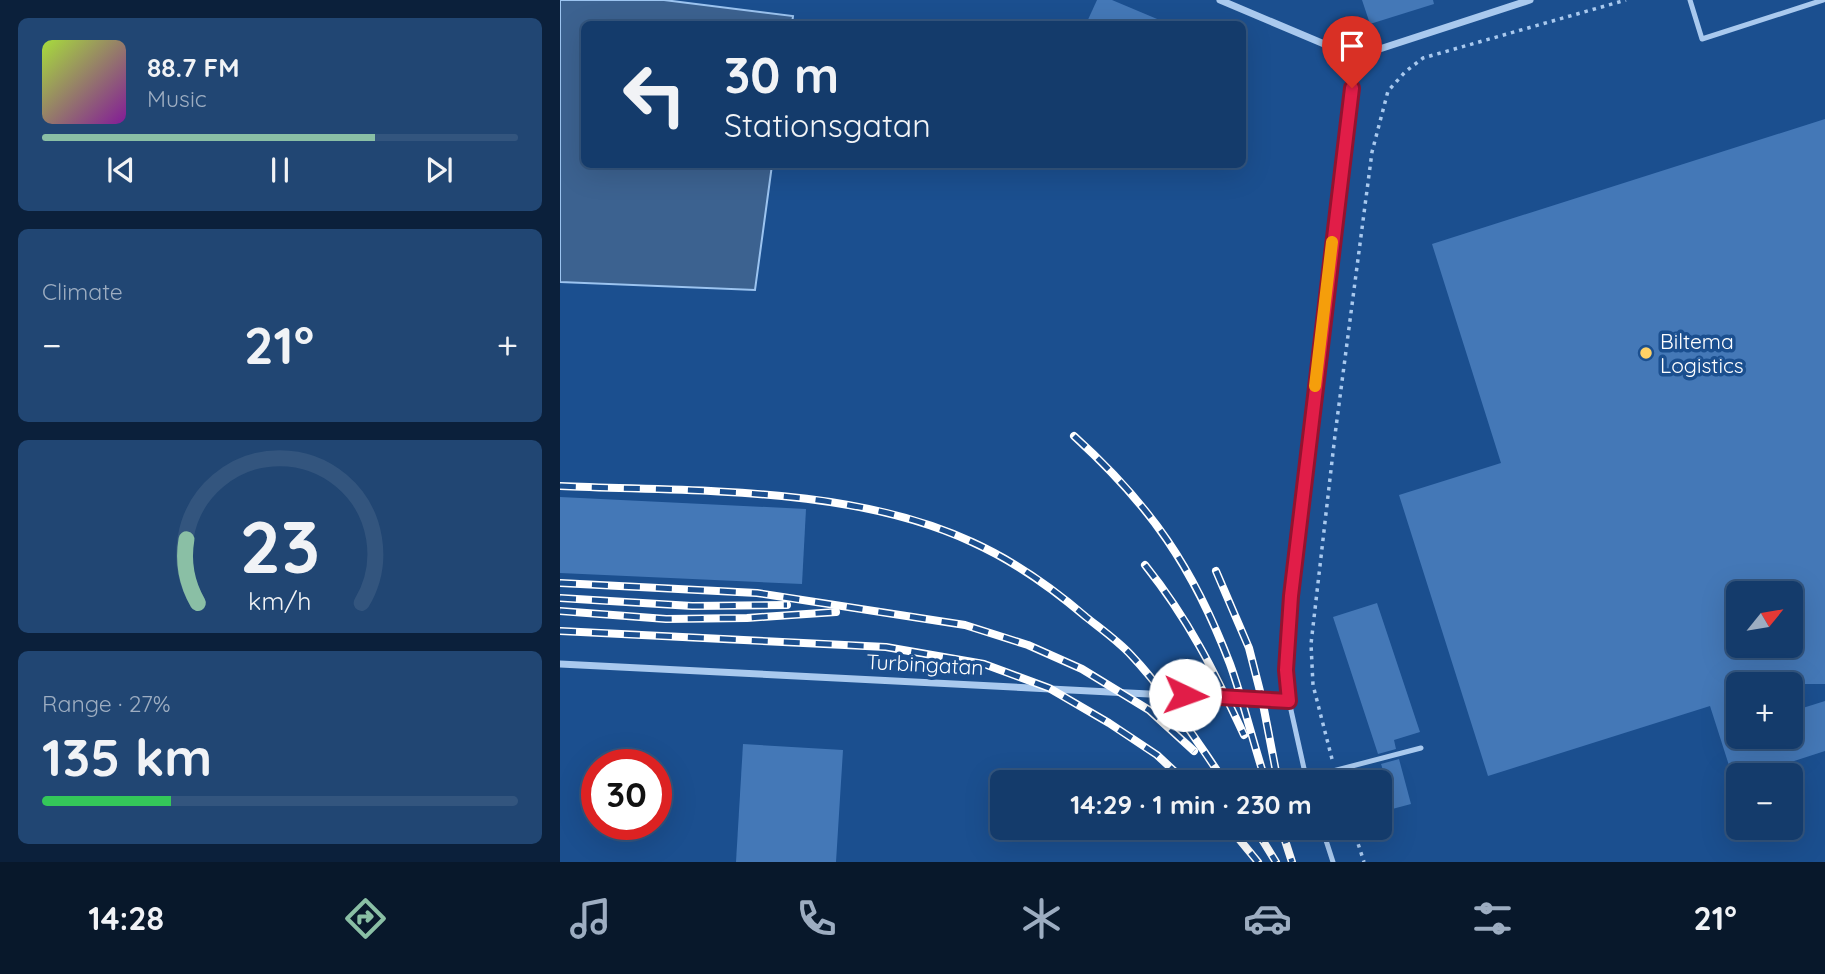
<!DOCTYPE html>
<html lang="en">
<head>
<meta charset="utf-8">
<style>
  :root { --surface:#143b6b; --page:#214673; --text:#f1f3f6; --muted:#9dadc1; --line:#33557e; --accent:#8abfa5 }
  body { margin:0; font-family:Quicksand,sans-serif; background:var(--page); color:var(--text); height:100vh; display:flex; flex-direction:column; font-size:26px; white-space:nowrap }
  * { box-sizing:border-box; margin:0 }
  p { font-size:23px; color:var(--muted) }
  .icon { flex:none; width:38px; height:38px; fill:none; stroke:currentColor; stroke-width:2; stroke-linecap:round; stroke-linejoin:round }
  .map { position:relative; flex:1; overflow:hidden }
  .details { display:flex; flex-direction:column; gap:18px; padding:18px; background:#0b203b; width:560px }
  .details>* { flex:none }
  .top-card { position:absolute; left:21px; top:21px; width:665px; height:147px; border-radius:10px; box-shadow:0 7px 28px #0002,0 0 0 2px var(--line); background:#143b6b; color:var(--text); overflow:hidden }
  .needle { width:46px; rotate:60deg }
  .buttons { position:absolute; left:1166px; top:581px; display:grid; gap:14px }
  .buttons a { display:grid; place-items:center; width:77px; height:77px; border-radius:10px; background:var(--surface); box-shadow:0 7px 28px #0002,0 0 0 2px var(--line); font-size:35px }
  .speed { position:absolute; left:21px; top:749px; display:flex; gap:14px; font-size:35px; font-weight:700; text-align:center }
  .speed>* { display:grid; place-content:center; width:91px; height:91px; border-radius:50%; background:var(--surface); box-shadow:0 7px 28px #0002,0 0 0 2px var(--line); line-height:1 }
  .speed .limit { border:10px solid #d22; background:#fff; color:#111 }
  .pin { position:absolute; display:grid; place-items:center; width:60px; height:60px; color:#fff; margin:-72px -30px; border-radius:50% 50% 50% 0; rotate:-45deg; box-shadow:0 0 7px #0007 }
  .pin .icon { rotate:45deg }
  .me { position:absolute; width:77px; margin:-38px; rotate:93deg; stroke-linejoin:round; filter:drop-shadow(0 0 5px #0008) }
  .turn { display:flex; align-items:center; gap:24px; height:147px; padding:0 28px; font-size:32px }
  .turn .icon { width:91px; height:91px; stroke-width:2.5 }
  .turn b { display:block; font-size:49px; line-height:60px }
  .big { font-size:52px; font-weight:700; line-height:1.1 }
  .details .tile { flex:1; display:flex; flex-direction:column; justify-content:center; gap:10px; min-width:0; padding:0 24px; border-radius:10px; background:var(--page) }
  .details .dial { align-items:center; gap:0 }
  .dial svg { height:182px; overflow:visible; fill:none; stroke:var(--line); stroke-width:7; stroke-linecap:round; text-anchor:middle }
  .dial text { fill:var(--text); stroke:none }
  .song { display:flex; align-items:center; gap:21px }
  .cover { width:84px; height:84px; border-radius:10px; background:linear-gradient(135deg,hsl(80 70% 55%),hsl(290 70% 35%)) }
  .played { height:7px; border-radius:4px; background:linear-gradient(90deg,var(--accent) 70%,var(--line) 70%) }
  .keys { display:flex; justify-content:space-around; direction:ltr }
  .heat { display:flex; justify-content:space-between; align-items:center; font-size:38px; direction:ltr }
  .charge { height:10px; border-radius:5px; background:linear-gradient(90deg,#34c759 27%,var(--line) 0) }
  .trip { position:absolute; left:430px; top:770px; width:402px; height:70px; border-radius:10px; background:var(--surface); box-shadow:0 7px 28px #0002,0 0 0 2px var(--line); font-weight:700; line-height:70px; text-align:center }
  .tabs { display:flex; height:112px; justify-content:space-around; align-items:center; background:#08182b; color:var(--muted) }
  .tabs .icon { width:49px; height:49px }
  .tabs .on { color:var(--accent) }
  .tabs b { font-size:32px; color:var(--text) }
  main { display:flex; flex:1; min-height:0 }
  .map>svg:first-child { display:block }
</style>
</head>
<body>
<main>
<section class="details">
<div class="tile">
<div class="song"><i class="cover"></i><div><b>88.7 FM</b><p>Music</p></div></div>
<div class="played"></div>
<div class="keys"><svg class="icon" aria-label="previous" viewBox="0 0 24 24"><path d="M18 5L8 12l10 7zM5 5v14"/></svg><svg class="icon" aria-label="pause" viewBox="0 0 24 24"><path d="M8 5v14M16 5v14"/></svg><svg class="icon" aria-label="next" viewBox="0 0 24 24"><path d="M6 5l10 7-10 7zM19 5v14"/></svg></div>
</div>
<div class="tile"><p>Climate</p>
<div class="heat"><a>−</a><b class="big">21°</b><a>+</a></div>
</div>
<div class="tile dial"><svg viewBox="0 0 100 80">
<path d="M14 69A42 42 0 1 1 86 69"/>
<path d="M14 69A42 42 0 0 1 9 41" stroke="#8abfa5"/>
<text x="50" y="56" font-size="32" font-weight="700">23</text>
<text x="50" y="72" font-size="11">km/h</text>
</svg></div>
<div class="tile"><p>Range · 27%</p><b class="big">135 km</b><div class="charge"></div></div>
</section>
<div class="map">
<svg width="1265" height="862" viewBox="0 0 1265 862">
  <rect width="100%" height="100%" fill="#1b4f8f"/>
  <!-- water -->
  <path fill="#3c6290" stroke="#9cc4f0" stroke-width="2" d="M0,0H104L233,16L232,24H24V164L212,165L195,290L0,282Z"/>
  <!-- building -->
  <g fill="#4478b7" fill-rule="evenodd">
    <path d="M537,0H552L609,24H526Z"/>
    <path d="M802,0H873L874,4L810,24Z"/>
    <path d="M1265,119V684H1178V737H1230V712L1265,701V751L1191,775H1178V781H1174L1150,706L928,776L839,495L941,463L872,244ZM1178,593H1230V646H1178Z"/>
    <path d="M0,497L246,509L242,584L0,573Z"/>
    <path d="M817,603L860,732L834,740L836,749L818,754L773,617Z"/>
    <path d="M183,744L283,750L276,862H176Z"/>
    <path d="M839,759L851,804L821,812V773H824L821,764Z"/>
  </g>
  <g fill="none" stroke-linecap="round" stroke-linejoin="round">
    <!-- path -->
    <g stroke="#a9c9ee" stroke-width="3.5" stroke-dasharray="3.5 5" stroke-linecap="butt">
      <path d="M772,759L753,685L751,644L775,435L812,152L828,91L845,72L863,58L1066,0"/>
      <path d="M793,828L804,862"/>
    </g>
    <!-- service -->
    <g stroke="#a9c9ee" stroke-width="5">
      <path d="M1130,0L1142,39L1263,0"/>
      <path d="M729,701L747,782"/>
      <path d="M746,778L861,748"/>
      <path d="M762,828L773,862"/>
    </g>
    <!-- minor -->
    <g stroke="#a9c9ee" stroke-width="7">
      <path d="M660,0L795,57"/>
      <path d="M795,57L970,0"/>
      <path d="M0,664L729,701L726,670L731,596L795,57"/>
    </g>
    <defs>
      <g id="rail">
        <path d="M514,436C591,506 633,567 670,664C684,703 693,743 706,782"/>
        <path d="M0,486C133,492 289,485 412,542C454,561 491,587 526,617C541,629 558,641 571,655C607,693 635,739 665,782"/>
        <path d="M585,565C629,620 654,671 684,735"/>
        <path d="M656,571L689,648L702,699L718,782"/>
        <path d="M0,583L197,593L405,625L468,645L522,669L589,710L634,751"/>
        <path d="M0,598L132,606L227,605"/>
        <path d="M0,611L106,619L187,618L276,612"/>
        <path d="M0,631L326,647L424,664L489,688L549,723L597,755L626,782"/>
        <path d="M670,828L698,862"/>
        <path d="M695,828L716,862"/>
        <path d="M721,828L732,862"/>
      </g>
    </defs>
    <!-- rail casing -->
    <use href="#rail" stroke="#fff" stroke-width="8"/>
    <!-- rail -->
    <use href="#rail" stroke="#1b4f8f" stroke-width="5" stroke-dasharray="16" stroke-linecap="butt"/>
  </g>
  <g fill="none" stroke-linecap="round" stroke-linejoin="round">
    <defs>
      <path id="route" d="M625,695L729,701L726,670L731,596L792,88"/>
    </defs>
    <!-- route casing -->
    <use href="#route" stroke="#92132f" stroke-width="18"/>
    <!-- route -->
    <use href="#route" stroke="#e11d48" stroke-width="12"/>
    <!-- slow -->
    <path stroke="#f59e0b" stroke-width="12" d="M755,386L772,242"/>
  </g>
  <!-- markers -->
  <circle fill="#ffd166" stroke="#1b4f8f" stroke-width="2.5" cx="1086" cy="353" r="7"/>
  <g text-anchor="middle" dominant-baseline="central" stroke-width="7" stroke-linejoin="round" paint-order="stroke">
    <!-- poi labels -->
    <g font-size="21" fill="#fff" stroke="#1b4f8f" text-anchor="start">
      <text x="1100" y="341">Biltema<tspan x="1100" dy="24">Logistics</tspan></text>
    </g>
    <!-- street labels -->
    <g font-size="21" fill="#fff" stroke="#1b4f8f">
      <text transform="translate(365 664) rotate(3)">Turbingatan</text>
    </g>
  </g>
</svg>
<div class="buttons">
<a><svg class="needle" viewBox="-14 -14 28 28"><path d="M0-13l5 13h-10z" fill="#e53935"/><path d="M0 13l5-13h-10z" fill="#9dadc1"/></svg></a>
<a>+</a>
<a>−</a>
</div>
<div class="speed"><div class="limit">30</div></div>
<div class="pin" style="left:792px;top:88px;background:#d93025"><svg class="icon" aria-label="arrive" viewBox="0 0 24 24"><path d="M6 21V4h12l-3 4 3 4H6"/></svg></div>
<svg class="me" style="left:625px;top:695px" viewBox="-20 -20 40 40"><circle r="19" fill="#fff"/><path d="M0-13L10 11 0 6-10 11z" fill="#e11d48"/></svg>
<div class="trip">14:29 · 1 min · 230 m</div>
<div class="top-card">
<div class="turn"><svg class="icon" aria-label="left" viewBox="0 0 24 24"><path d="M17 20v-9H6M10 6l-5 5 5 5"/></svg><div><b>30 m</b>Stationsgatan</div></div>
</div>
</div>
</main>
<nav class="tabs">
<b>14:28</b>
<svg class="icon on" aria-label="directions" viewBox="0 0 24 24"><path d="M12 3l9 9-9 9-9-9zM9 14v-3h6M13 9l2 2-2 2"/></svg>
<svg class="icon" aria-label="music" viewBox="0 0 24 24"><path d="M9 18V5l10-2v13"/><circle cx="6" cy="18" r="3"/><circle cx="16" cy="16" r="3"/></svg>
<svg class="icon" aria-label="phone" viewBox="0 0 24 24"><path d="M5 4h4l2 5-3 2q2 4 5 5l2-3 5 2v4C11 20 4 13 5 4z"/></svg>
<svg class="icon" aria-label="climate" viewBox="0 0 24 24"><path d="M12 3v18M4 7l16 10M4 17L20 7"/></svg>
<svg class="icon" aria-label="car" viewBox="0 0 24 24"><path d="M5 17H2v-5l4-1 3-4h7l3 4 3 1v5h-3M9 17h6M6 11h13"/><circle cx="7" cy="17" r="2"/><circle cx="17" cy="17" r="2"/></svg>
<svg class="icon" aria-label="filters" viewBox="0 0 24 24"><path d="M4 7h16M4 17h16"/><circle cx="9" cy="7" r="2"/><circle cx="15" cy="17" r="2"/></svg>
<b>21°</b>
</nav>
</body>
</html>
